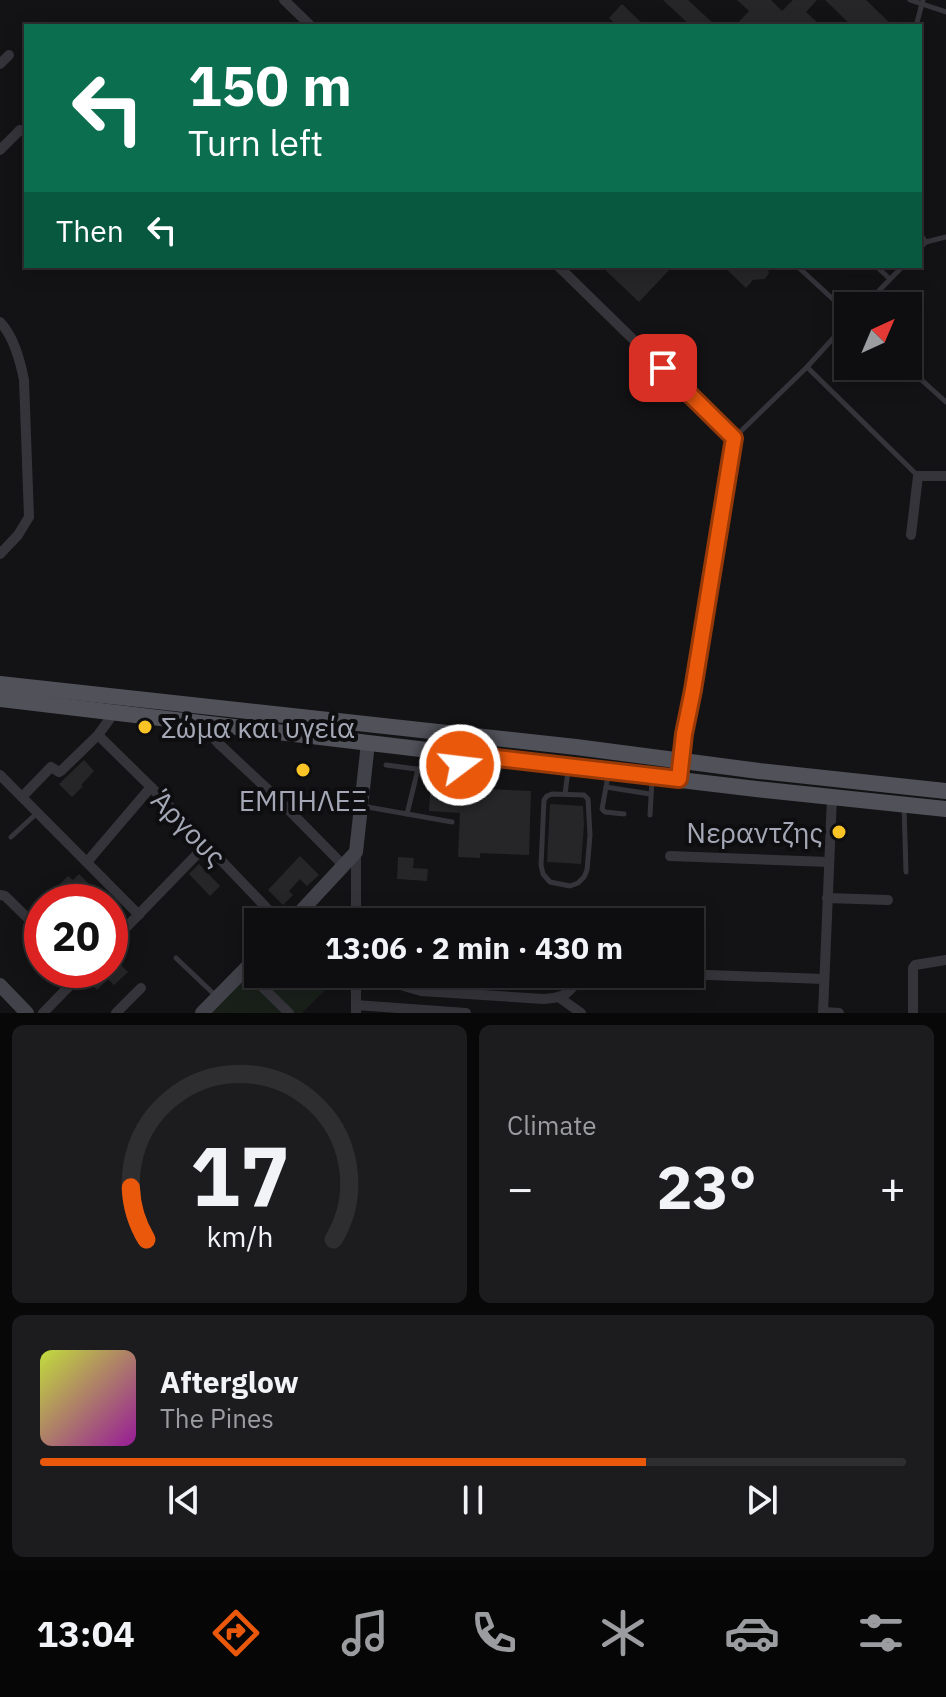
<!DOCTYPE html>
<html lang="en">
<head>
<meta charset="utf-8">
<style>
  :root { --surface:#0e0e10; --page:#1c1c1e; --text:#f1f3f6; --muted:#9b9c9f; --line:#2e2e30; --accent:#ea580c }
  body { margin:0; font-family:"IBM Plex Sans",sans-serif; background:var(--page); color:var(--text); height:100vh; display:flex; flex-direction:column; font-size:30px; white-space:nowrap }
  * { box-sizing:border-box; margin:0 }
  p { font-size:26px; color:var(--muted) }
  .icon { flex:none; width:44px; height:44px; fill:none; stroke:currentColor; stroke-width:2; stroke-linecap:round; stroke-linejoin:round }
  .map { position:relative; height:1013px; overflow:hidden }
  .panel { display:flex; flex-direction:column; gap:12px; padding:12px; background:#080809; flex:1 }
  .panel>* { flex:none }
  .banner { position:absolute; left:24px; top:24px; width:898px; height:244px; border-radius:0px; box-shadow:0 4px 20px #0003,0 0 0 2px var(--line); background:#0b6e4f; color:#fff; overflow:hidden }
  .needle { width:52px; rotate:44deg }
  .fabs { position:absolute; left:834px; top:292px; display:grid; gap:16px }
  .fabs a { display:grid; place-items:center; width:88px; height:88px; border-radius:0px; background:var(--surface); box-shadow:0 4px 20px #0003,0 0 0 2px var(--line); font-size:40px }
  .speed { position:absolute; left:24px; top:884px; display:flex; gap:16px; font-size:40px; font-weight:700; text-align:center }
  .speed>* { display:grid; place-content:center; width:104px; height:104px; border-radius:50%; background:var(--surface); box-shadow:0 4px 20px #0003,0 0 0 2px var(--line); line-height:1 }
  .speed .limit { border:12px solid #d22; background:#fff; color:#111 }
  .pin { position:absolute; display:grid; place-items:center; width:68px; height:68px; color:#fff; margin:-34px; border-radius:16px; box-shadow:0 4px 12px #0006 }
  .me { position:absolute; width:88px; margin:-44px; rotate:75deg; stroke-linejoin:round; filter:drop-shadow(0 0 6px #0008) }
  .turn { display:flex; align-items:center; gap:28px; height:168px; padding:0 32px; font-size:36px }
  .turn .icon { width:104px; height:104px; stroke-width:2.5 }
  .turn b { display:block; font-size:56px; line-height:68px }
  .then { display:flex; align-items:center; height:76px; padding:0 32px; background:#0003; gap:16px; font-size:30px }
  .big { font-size:60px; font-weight:800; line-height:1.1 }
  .panel .tile { flex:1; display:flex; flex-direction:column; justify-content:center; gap:12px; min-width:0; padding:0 28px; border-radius:12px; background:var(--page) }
  .panel .dial { align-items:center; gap:0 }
  .dial svg { height:208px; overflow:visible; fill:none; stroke:var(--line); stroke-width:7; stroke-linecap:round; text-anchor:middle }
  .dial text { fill:var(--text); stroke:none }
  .song { display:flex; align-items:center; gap:24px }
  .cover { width:96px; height:96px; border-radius:12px; background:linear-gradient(135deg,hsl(70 70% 55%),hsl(300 70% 35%)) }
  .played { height:8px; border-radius:4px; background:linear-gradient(90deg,var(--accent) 70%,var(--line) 70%) }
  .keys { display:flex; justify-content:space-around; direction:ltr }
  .heat { display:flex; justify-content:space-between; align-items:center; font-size:44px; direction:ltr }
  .panel .tiles { flex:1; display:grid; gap:12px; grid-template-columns:1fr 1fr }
  .tile:last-child { grid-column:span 2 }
  .trip { position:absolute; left:244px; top:908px; width:460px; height:80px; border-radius:0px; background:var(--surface); box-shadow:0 4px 20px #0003,0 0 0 2px var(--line); font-weight:800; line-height:80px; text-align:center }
  .menu { display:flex; height:128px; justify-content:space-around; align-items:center; background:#060606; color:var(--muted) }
  .menu .icon { width:56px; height:56px }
  .menu .active { color:var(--accent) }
  .menu b { font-size:36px; color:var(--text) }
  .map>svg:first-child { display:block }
</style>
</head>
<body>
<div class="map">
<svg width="946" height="1013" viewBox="0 0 946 1013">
  <rect width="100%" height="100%" fill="#131315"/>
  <!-- green -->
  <path fill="#19201a" d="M258,964V974H331L336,979L302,1013H210Z"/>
  <!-- building -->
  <g fill="#262629">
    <path d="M663,0H688L716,26H691Z"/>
    <path d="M737,0H771L782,11L793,0H817L806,12L821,26H735L749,11Z"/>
    <path d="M825,0H866L893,26H852Z"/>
    <path d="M622,4L645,26H618L609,18Z"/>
    <path d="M601,266H673L639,302Z"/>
    <path d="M723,266H767L769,273L765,279L753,280L746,288Z"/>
    <path d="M84,760L94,771L81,785L83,786L72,797L59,784Z"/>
    <path d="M431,779L484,782V789L531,791L529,855L480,853V858L458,857L460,813L429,811Z"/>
    <path d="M550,804L583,806L584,825L581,864L547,862Z"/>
    <path d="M300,856L319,875L307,886L300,879L289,891L293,895L283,905L268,890Z"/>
    <path d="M398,857L414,858L413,868L428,869L427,881L397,879Z"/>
    <path d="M199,864L220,886L210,896L189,874Z"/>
    <path d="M79,874L90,885L81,894L89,902H67L59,894L64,889L59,885L68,876L73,880Z"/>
    <path d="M110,954L128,972L114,985L108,979L97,990L91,984L86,990L81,986L91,975L93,970H110Z"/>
  </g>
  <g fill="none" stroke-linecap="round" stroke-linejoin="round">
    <!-- lane -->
    <g stroke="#34343a" stroke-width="5">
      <path d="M910,0L946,12"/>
      <path d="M916,26L923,0"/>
      <path d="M920,234L926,242"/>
      <path d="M920,248L926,242L946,237"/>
      <path d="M797,266L848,313"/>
      <path d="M876,266L890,279"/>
      <path d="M864,306L903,266"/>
      <path d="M906,366L946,402"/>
      <path d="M807,367L917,475"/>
      <path d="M735,437L807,367L848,322"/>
      <path d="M386,765L454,774L459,771L461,759"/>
      <path d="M429,771L432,752"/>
      <path d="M608,776L602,809L605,812L624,814"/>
      <path d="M606,787L650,794"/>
      <path d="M552,794L584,795L588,799L590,835L587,870L584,877L578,883L570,886L550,882L543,874L541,865L544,800L547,796Z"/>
      <path d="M565,794L568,771"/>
      <path d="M362,806L452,822"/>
      <path d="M904,806L906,872"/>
      <path d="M407,814L418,769"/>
      <path d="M650,815L652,780"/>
      <path d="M11,837L36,814"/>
      <path d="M176,958L217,997"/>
    </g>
    <!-- street -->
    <g stroke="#34343a" stroke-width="10">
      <path d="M284,0L311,26"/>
      <path d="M0,64L9,55"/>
      <path d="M0,150L20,130"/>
      <path d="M558,266L734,438L693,690L684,734L679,779"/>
      <path d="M0,322C14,337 20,360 24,380L29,517L18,535L0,554"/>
      <path d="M911,535L918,476H946"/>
      <path d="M211,724V735L218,743L278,799L344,866"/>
      <path d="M98,735L151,787L280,922"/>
      <path d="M0,775L139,915"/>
      <path d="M22,797L51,767L59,772L62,770L98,735L114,713"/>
      <path d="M356,852V922"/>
      <path d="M670,856L828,862"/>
      <path d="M87,862L151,787"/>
      <path d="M0,895L5,896L42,932"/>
      <path d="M827,898L888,900"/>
      <path d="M110,944L206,845"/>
      <path d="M245,970L289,1013"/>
      <path d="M376,974L404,986L421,991L544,999C574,997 565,989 585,977C593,973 604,974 613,974"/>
      <path d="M680,974L824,979"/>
      <path d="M560,998L581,1013"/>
      <path d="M356,1005L466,1013"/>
      <path d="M824,1012L839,1013"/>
      <path d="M43,1013L85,970"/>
      <path d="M116,1013L141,988"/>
      <path d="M356,1013V974"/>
      <path d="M823,1013L832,797"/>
      <path d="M913,1013V968L915,965L946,960"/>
    </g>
    <!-- secondary -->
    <g stroke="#42434a" stroke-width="14">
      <path d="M291,922L356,852L368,743"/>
      <path d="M0,985L27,1013"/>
      <path d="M202,1013L258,956"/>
    </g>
    <!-- primary -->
    <g stroke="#505159" stroke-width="16">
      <path d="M0,684L576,747L759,771L946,791"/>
      <path d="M0,699L756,789L946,809"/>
    </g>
  </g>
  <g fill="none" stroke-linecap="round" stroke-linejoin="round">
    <defs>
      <path id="route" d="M460,765L462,754L679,779L684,734L693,690L734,438L663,368"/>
    </defs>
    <!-- route casing -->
    <use href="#route" stroke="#983908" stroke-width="20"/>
    <!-- route -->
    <use href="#route" stroke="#ea580c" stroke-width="14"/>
  </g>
  <!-- markers -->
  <g fill="#fac426" stroke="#0e0e10" stroke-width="3">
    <circle cx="145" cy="727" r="8"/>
    <circle cx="303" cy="770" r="8"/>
    <circle cx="839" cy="832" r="8"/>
  </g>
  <g text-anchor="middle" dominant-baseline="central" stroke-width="8" stroke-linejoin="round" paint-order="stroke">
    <!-- poi labels -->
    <g font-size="28" fill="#a4a8b6" stroke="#0e0e10" text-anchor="start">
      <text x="161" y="727">Σώμα και υγεία</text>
      <text x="303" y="800" text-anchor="middle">ΕΜΠΗΛΕΞ</text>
      <text x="823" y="832" text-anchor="end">Νεραντζης</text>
    </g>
    <!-- street labels -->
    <g font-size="28" fill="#a4a8b6" stroke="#0e0e10">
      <text transform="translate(189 828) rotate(46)">Άργους</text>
    </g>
  </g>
</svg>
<div class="fabs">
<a><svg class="needle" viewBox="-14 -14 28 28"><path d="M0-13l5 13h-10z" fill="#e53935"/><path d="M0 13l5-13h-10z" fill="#9b9c9f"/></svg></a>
</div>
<div class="speed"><div class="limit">20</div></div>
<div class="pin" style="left:663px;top:368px;background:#d93025"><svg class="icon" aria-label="arrive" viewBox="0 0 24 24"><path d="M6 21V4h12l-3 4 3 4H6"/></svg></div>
<svg class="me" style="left:460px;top:765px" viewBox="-20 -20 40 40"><circle r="17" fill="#ea580c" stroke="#fff" stroke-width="3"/><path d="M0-11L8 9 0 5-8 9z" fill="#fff"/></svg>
<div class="trip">13:06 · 2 min · 430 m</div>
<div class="banner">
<div class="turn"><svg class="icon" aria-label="left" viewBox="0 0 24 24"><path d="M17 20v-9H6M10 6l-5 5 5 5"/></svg><div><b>150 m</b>Turn left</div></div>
<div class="then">Then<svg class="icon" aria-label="left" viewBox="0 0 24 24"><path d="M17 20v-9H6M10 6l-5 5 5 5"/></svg></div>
</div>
</div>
<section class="panel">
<div class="tiles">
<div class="tile dial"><svg viewBox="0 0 100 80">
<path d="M14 69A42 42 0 1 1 86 69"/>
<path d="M14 69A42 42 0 0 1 8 49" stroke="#ea580c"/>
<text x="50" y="56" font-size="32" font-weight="700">17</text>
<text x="50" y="72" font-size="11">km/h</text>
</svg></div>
<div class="tile"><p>Climate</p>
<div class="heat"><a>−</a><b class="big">23°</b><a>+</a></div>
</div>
<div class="tile">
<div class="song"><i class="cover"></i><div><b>Afterglow</b><p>The Pines</p></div></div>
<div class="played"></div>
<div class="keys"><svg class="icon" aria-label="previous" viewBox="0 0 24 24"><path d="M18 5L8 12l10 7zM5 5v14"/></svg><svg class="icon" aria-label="pause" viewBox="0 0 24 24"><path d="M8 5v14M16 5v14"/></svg><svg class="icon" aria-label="next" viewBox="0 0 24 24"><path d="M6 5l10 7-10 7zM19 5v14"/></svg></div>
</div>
</div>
</section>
<nav class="menu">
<b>13:04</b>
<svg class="icon active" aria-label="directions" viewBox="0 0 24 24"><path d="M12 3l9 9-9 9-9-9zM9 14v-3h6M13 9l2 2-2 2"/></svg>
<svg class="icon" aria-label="music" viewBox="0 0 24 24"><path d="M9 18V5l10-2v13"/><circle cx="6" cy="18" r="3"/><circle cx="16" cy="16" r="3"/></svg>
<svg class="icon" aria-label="phone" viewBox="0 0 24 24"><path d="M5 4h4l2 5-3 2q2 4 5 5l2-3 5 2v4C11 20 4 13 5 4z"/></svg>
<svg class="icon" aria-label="climate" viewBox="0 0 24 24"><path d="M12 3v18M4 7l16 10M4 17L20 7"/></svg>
<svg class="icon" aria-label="car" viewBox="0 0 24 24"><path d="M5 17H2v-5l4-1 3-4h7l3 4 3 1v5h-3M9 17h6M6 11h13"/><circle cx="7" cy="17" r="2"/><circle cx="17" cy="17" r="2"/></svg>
<svg class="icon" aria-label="filters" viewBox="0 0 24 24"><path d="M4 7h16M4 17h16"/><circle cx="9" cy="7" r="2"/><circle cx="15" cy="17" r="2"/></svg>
</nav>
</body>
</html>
